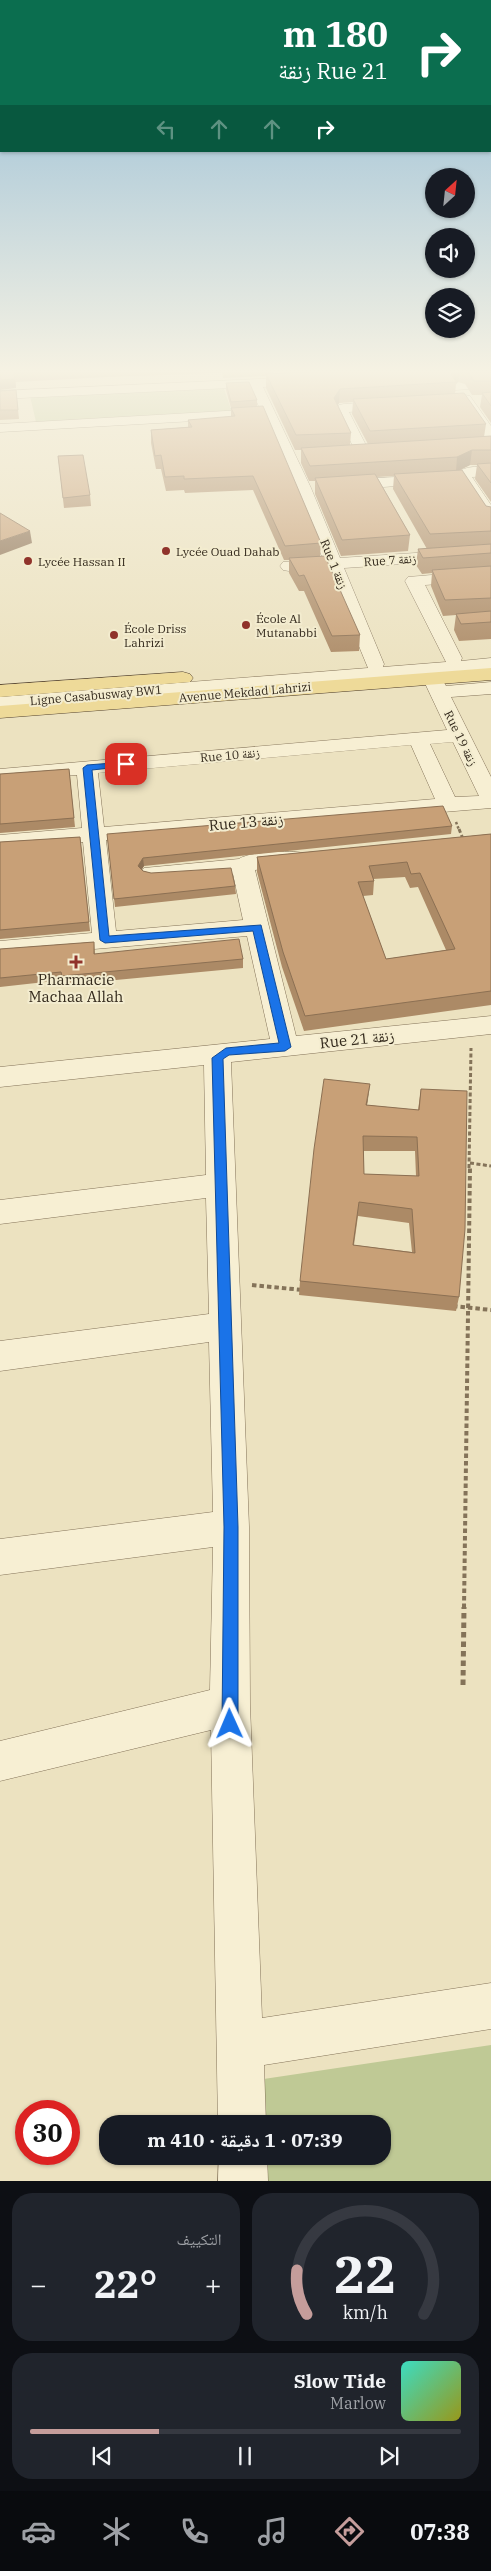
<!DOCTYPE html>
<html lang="ar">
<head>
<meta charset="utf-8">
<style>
  :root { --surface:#171b24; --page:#20242c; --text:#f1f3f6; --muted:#9ea1a6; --line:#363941; --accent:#c59d9b }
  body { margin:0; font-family:"IBM Plex Serif","Noto Naskh Arabic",serif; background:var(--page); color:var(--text); direction:rtl; height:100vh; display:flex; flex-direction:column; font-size:19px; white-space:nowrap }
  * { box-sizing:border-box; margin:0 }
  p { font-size:16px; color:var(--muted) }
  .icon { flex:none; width:28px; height:28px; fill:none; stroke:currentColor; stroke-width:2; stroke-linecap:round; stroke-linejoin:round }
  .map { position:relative; height:2181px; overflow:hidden; direction:ltr }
  .drawer { display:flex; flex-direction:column; gap:12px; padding:12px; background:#0d0f14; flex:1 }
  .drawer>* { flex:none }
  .banner { position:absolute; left:0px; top:0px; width:491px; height:152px; box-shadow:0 1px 4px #0004; direction:rtl; background:#0b6e4f; color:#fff; overflow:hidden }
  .needle { width:32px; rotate:27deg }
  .controls { position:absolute; left:425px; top:168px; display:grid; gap:10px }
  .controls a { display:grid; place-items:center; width:50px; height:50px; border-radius:50%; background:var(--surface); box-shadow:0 1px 4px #0004; font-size:25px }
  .speed { position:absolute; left:15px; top:2100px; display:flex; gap:10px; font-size:25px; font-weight:700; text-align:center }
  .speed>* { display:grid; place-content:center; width:65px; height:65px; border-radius:50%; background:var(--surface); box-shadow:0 1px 4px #0004; line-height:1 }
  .speed .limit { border:8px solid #d22; background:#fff; color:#111 }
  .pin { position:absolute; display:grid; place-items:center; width:42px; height:42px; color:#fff; margin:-21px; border-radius:10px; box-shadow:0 2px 8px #0006 }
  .me { position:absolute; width:55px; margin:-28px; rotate:359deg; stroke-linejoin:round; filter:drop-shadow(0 0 4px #0008) }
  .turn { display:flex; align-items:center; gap:18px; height:105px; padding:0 20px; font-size:22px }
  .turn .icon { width:65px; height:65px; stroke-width:2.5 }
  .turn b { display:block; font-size:35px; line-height:42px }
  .lanes { display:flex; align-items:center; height:48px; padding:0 20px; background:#0003; justify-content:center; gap:25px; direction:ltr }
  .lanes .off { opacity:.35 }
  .big { font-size:38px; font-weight:800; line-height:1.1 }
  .drawer .widget { flex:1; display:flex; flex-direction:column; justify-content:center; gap:8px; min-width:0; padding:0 18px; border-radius:20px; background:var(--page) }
  .drawer .dial { align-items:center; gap:0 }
  .dial svg { height:130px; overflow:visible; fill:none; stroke:var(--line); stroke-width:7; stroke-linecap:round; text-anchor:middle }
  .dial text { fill:var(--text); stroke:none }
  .song { display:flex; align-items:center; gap:15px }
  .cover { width:60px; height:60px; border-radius:8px; background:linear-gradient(135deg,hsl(170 70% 55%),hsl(60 70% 35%)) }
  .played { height:5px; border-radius:2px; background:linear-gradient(90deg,var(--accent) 30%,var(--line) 30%) }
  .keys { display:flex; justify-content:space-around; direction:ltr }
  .heat { display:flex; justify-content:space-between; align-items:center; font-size:28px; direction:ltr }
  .drawer .tiles { flex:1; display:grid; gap:12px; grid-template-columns:1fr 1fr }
  .widget:last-child { grid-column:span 2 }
  .trip { position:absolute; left:99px; top:2115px; width:292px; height:50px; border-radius:20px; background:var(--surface); box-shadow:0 1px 4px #0004; font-weight:800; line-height:50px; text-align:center; direction:rtl }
  .tab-bar { display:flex; height:80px; justify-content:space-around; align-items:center; background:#090b0e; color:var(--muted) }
  .tab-bar .icon { width:35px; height:35px }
  .tab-bar .on { color:var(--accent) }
  .tab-bar b { font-size:22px; color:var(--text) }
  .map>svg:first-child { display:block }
</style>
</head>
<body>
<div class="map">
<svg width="491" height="2181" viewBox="0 0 491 2181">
  <rect width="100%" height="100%" fill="#ece2c0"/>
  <!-- green -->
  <g fill="#bfc995">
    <path d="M223,386L232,412L36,422L30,396Z"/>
    <path d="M491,2045V2181H262L260,2156H382V2124H259L257,2080Z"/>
  </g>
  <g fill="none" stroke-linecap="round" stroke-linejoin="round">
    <defs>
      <g id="minor">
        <path d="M303,377L308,378L310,381L308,384L263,387L311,488L340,558L491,548V558L344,568L384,664L383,667L446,662L405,581L408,577L491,570V580L425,585L462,658L461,661L491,658V670L439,674L446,686L491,682V694L451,697L491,777V808L106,840L116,931L243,920L233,874L152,880L144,878L140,873L144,868L239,859C248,852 291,850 303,853L306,858L303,863L255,870L296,1036L491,1016V1034L231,1062L249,1527L250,1705L262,2018L491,1983V2029L264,2065L266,2124H218L211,1730L0,1781V1741L210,1690L213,1547L0,1575V1539L213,1512L209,1342L0,1371V1341L209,1314L206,1198L0,1224V1200L206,1175L204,1065L0,1087V1067L270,1039L247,936L0,957V941L92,933L83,842L0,849V835L82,828L77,775L0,781V769L447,730L422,677L424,675L0,709V697L368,668L327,569L289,571L283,570L280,566L283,562L323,559L264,417L0,432V424L260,409L250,387L0,399V391ZM453,742L479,796L455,797L430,744ZM411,745L435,799L104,827L98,773Z"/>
        <path d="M491,380V388L418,392L411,388L418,384Z"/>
        <path d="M465,395L470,396L491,426V440L486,439L458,399Z"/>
        <path d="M390,401L397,405L395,408L349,412L369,451L367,454H357L335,411L339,405L344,404Z"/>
        <path d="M491,466V476L472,477L491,505V522L485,520L455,475C463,465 480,467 491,466Z"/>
        <path d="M431,475L436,477L439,480L436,483L344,490L336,485L344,480Z"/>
        <path d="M219,2156H267L268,2181H218Z"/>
      </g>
      <g id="major">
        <path d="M491,668V680L0,718V706Z"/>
        <path d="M183,672L190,674L193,678L190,682L0,697V685Z"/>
      </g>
    </defs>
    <!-- minor casing -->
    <use href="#minor" stroke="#847359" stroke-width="1"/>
    <!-- major casing -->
    <use href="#major" stroke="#52412d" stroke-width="1"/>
    <!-- path-far3 -->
    <path stroke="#847359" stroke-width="2.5" stroke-dasharray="2.5 2" stroke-linecap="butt" d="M456,822L459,830"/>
    <!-- path-far2 -->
    <g stroke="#847359" stroke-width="3" stroke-dasharray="4 2.5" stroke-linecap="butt">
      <path d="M459,829L463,839"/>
      <path d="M470,1163L491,1166"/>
      <path d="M469,1168L471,1048"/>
    </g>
    <!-- path-far1 -->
    <g stroke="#847359" stroke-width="4" stroke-dasharray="4.5 3" stroke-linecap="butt">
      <path d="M252,1285L303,1290"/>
      <path d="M453,1306L491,1310"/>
      <path d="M464,1608L470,1167"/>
    </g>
    <!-- path -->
    <path stroke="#847359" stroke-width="5" stroke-dasharray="5.5 4" stroke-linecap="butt" d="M463,1685L464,1607"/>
    <!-- minor -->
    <use href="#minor" fill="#f7efd3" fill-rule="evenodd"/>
    <!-- major -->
    <use href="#major" fill="#eeda99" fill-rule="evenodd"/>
  </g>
  <!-- wall -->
  <g fill="#ac8a66" fill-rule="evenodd">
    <path d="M0,371H274V373L328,371H491V423L480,407L482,395H472L465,384L458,382L456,384L455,394L486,424L484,437L491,436V502L475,479L477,465H470L460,470L486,506L491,507V639L459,641L454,630L456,615L443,616L431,586L432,573L422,574L416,565L418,549H427L393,489L394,476L377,477L410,535L408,551L341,556L315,494V481H309L301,463V450H295L266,388V376L223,378L222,373L106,377L16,382V388ZM353,402L352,414L368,444L350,445L351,433L338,405L339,403Z"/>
    <path d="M226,383L257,400V406L321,543L320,556L360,635L359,651L331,652L304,591H299L289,573V560H284L253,490L185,493L184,490L166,491L161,469H156L151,443V430L188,427V420L231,417V408L226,390Z"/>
    <path d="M16,390L19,419L0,420V391Z"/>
    <path d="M58,456L90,495L91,506L64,508Z"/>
    <path d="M69,769L75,827L0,833V774Z"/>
    <path d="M452,826L451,834L144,866L141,870L143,871L151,873L235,886L236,894L115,907L107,834Z"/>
    <path d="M491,834V1005L304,1031L282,967L257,872V857ZM405,877L410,888L418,887L446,950L386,959L363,896L373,895L374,881L373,879Z"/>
    <path d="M80,837L90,931L0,939V842Z"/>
    <path d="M94,942L95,954L243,959V968L63,985V980L0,987V949Z"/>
    <path d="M421,1089L459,1297L456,1311L299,1295L300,1281L368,1099L367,1105L418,1110ZM364,1151H415L416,1176L364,1174ZM358,1216L409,1223L412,1252L354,1245Z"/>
  </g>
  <!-- shaded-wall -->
  <g fill="#8c7053">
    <path d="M456,371H460L458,382L456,384V382L451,374Z"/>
    <path d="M14,373L16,388L0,390V380Z"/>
    <path d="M340,389L339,403L333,412L334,398Z"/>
    <path d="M472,450L470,465L456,472L457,457Z"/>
    <path d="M30,531L32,543L0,555V541Z"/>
    <path d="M143,858L144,866L139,874L138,866Z"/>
    <path d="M370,1084L368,1099L364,1120L366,1105Z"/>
  </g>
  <!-- building -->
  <g fill="#c8a077" stroke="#8c7053" fill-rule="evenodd">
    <path d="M0,371H50L14,373L15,379L0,380Z"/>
    <path d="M329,371H456L451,374L456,382L340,389L334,398L351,433L296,435L266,374Z"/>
    <path d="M467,371H491V381H474Z"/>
    <path d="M249,382L257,400L231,402L226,383Z"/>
    <path d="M16,390L18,410H0V391Z"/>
    <path d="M491,392V406L482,393Z"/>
    <path d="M464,393L486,424L370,431L353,399Z"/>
    <path d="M263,406L321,543L285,546L253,476L184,479V476L165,477L161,455L155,456L151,430L192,427L188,420L235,416L231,408Z"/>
    <path d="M491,436V450H472L457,457L310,466L301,448Z"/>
    <path d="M83,455L90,495L63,498L58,456Z"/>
    <path d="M491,463V483L477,464Z"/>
    <path d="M462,470L486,506L491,507V531L430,534L394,474Z"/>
    <path d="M375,474L410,535L342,540L315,478Z"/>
    <path d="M0,513L30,531L0,541Z"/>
    <path d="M491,544V553L423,558L418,549Z"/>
    <path d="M325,556L360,635L332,636L304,575L299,576L289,558Z"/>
    <path d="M491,566V598L445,600L432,570Z"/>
    <path d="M491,611V622L461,624L456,614Z"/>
    <path d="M69,769L74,818L0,824V774Z"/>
    <path d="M443,806L452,826L143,858L138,866L143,871L151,873L231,868L235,886L114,899L107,834Z"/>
    <path d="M491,834V991L305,1016L283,952L257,857ZM407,862L411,874L420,873L455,949L386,959L358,882L374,881L369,866Z"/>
    <path d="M80,837L89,922L0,930V842Z"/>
    <path d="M239,939L243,959L62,976L61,972L0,978V949L94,942V954Z"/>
    <path d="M324,1079L370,1084L366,1105L419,1110L421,1089L467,1091L465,1229L459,1297L300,1281L314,1149ZM363,1136L417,1137L419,1176L364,1174ZM359,1202L412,1209L415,1253L353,1245Z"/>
  </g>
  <!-- sky -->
  <linearGradient id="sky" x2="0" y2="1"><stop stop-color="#8cb8d5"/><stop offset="0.55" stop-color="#f6f2e3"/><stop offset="1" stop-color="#f6f2e3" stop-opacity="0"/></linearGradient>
  <rect width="491" height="676" fill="url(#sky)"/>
  <!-- route -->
  <path fill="#1a73e8" stroke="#114b97" d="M126,762L130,764L129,766L92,770L109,936L261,925L291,1047L285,1051L229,1055L223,1059L238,1527V1724L236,1729L230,1732L224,1729L222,1724L224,1527L212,1058L226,1048L279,1043L253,931L105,943L100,940L83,768L87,765Z"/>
  <!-- markers -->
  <g fill="#90332b" stroke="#f3eccf" stroke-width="2">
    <circle cx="166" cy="551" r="5"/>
    <circle cx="28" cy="561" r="5"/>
    <circle cx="246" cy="625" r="5"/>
    <circle cx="114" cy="635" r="5"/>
    <path d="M73.5 954.5h5v5h5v5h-5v5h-5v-5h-5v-5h5z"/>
  </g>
  <g text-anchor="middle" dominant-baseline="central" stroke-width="4" stroke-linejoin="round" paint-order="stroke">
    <!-- far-poi labels -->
    <g font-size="12" fill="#342a1d" stroke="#f3eccf" text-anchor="start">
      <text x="176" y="551">Lycée Ouad Dahab</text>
      <text x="38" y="561">Lycée Hassan II</text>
      <text x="256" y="618">École Al<tspan x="256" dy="14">Mutanabbi</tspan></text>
      <text x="124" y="628">École Driss<tspan x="124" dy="14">Lahrizi</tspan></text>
    </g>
    <!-- far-street labels -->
    <g font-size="12" fill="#342a1d" stroke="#f3eccf">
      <text transform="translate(390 560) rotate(-4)">Rue 7 زنقة</text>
      <text transform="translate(334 564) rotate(68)">Rue 1 زنقة</text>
      <text transform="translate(245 692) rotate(-5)">Avenue Mekdad Lahrizi</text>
      <text transform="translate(96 695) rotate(-5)">Ligne Casabusway BW1</text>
      <text transform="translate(461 738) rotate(64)">Rue 19 زنقة</text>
      <text transform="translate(230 755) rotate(-5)">Rue 10 زنقة</text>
    </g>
    <!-- street labels -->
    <g font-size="15" fill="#342a1d" stroke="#f3eccf">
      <text transform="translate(246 822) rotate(-5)">Rue 13 زنقة</text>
      <text transform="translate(357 1039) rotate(-6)">Rue 21 زنقة</text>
    </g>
    <!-- poi labels -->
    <g font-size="15" fill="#342a1d" stroke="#f3eccf">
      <text x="76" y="979">Pharmacie<tspan x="76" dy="17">Machaa Allah</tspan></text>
    </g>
  </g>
</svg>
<div class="controls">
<a><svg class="needle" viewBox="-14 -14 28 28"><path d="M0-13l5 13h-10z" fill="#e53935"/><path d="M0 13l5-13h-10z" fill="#9ea1a6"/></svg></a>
<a><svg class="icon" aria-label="sound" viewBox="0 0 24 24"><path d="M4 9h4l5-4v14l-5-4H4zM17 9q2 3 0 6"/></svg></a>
<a><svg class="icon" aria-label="layers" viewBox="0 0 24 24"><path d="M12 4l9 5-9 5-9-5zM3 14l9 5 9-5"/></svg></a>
</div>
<div class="speed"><div class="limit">30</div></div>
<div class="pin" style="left:126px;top:764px;background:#d93025"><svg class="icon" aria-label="arrive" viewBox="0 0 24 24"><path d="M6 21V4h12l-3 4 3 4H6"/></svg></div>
<svg class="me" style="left:230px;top:1724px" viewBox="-20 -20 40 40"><path d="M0-17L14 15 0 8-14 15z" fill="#1a73e8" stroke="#fff" stroke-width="4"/></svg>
<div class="trip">07:39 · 1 دقيقة · 410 m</div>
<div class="banner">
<div class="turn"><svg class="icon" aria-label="right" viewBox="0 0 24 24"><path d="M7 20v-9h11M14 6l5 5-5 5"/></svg><div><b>180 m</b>Rue 21 زنقة</div></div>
<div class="lanes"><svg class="icon off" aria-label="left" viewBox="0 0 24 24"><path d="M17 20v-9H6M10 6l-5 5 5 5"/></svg><svg class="icon off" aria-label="ahead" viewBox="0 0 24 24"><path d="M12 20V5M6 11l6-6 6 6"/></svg><svg class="icon off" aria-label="ahead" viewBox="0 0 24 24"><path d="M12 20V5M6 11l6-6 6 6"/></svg><svg class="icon" aria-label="right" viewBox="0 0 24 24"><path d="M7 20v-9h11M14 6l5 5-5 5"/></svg></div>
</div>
</div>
<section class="drawer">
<div class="tiles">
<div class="widget dial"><svg viewBox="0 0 100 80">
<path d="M14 69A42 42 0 1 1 86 69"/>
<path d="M14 69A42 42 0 0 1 8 42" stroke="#c59d9b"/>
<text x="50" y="56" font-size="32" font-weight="700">22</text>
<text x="50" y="72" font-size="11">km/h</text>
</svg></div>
<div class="widget"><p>التكييف</p>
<div class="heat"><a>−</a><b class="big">22°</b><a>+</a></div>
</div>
<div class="widget">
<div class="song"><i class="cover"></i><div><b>Slow Tide</b><p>Marlow</p></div></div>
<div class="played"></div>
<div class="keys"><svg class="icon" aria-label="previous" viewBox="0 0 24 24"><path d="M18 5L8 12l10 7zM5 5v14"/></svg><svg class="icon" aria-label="pause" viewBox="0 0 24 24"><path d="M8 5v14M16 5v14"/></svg><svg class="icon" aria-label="next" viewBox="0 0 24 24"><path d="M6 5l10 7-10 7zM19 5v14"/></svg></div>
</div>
</div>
</section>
<nav class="tab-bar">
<b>07:38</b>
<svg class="icon on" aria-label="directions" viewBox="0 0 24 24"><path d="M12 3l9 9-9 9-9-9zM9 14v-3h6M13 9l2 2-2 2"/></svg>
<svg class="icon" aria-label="music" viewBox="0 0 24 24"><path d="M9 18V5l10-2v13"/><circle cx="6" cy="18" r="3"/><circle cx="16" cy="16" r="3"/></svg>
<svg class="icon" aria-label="phone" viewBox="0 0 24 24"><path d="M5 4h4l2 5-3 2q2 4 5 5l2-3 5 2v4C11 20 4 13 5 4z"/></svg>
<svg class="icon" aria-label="climate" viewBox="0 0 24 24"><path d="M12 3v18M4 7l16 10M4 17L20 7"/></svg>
<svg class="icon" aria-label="car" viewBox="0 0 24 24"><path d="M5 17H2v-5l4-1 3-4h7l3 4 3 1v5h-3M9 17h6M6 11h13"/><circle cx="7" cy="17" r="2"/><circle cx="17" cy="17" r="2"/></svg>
</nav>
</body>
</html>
